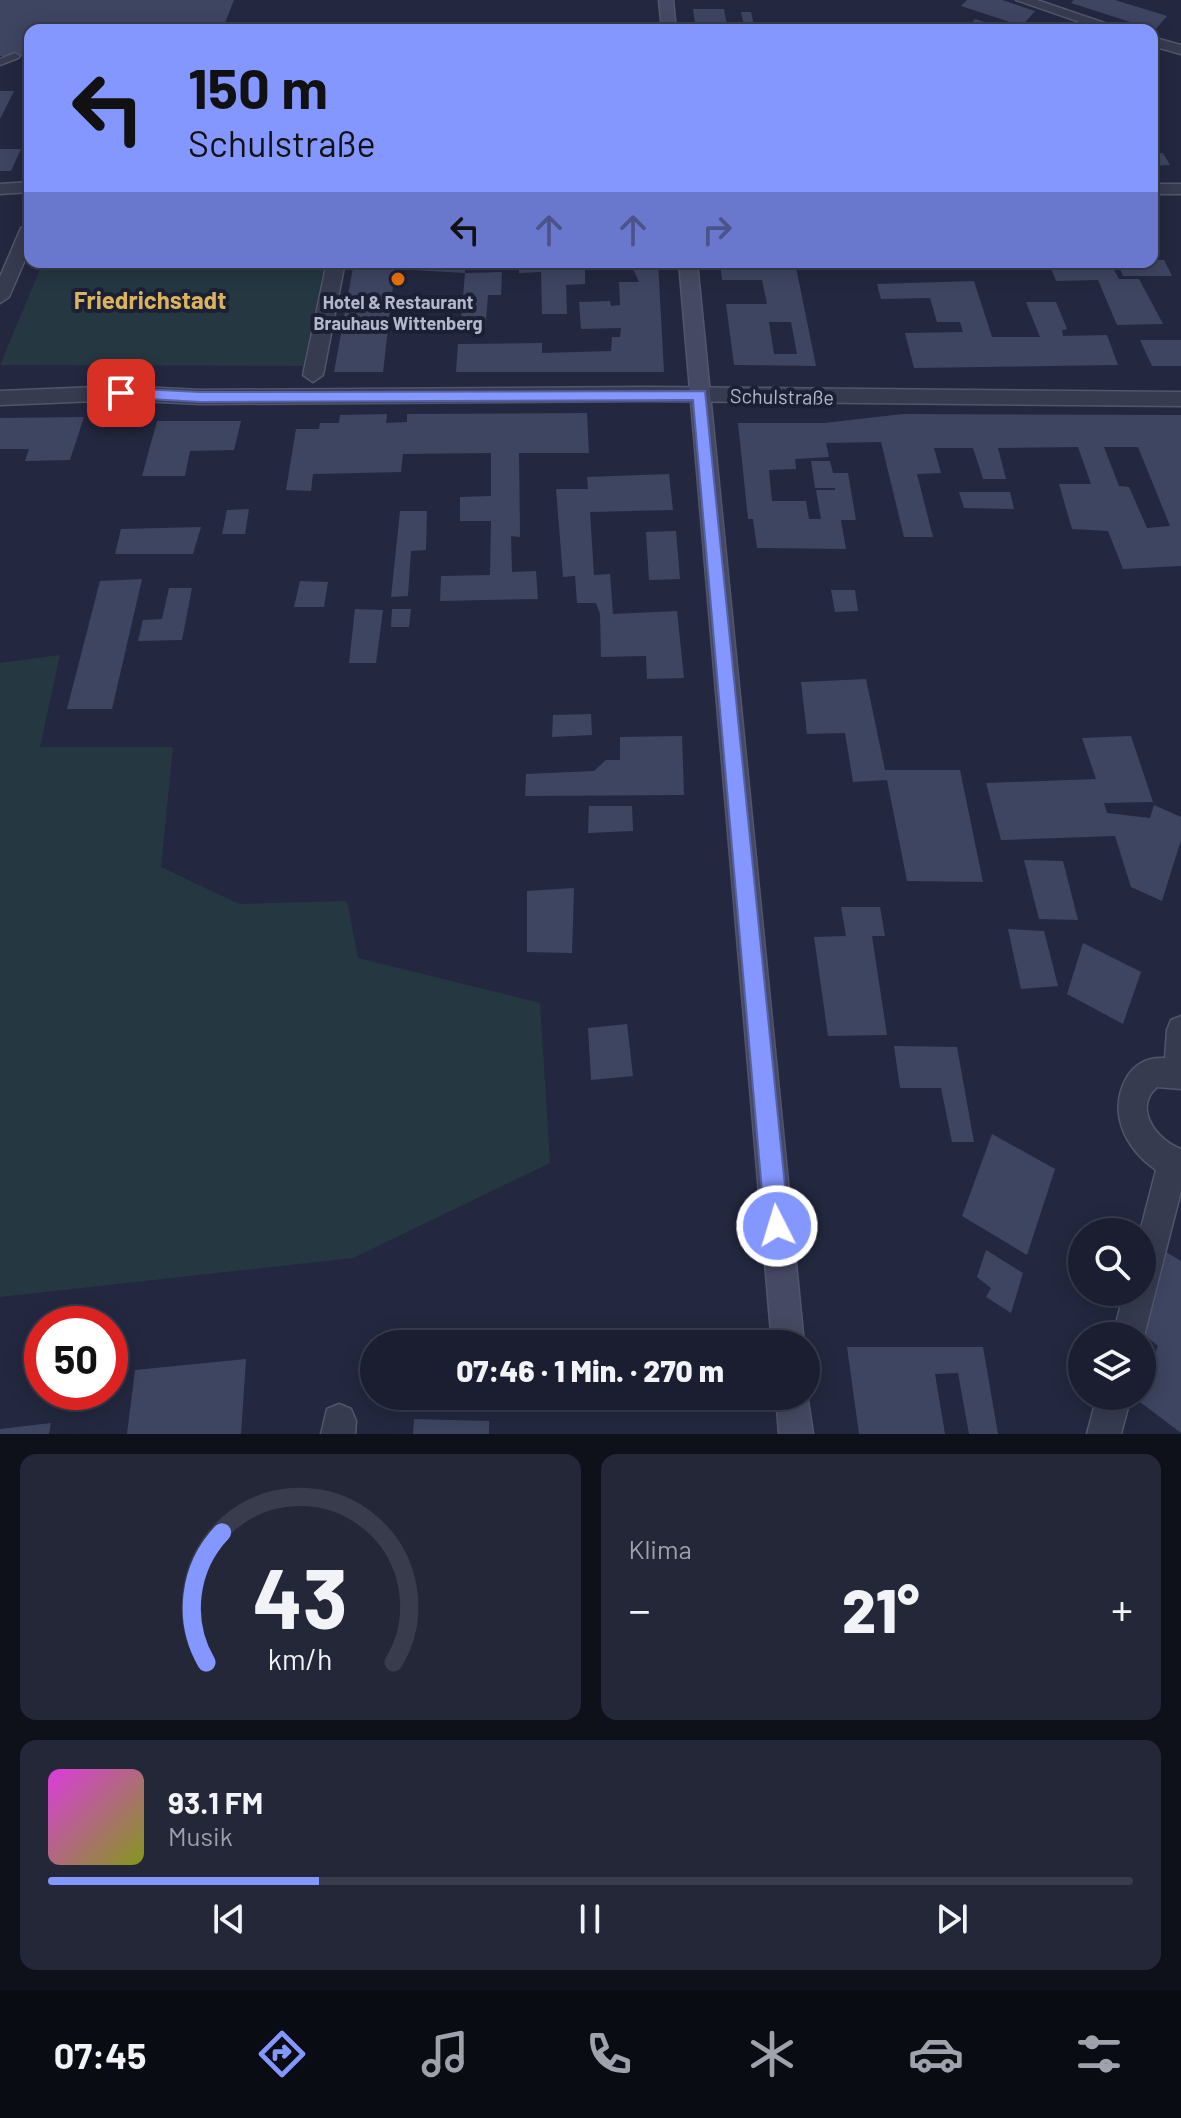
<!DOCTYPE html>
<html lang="de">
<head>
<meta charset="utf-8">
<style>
  :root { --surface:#1a1e30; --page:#232738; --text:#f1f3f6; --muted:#9fa2ab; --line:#383c4c; --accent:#8496ff }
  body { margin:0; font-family:Barlow,sans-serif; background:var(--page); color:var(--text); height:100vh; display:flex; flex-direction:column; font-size:30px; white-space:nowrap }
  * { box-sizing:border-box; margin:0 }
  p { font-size:26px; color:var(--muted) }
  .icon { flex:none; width:44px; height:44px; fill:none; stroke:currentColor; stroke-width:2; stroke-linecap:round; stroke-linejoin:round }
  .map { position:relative; height:1434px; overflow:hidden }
  .drawer { display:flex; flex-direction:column; gap:20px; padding:20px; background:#0e101a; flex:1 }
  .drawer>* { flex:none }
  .hud { position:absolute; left:24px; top:24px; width:1134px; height:244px; border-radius:16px; box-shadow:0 4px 20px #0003,0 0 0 2px var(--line); background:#8496ff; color:#111; overflow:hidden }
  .buttons { position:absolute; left:1068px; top:1218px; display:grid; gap:16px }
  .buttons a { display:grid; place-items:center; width:88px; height:88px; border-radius:50%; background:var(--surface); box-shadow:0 4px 20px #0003,0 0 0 2px var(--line); font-size:40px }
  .speed { position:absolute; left:24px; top:1306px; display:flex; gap:16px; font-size:40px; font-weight:700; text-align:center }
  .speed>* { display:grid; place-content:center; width:104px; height:104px; border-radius:50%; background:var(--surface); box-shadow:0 4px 20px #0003,0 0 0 2px var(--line); line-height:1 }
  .speed .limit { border:12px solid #d22; background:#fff; color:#111 }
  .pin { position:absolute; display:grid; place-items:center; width:68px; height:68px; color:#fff; margin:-34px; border-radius:16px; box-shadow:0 4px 12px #0006 }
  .me { position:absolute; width:88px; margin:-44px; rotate:355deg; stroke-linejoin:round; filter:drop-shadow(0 0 6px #0008) }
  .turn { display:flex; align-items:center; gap:28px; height:168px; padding:0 32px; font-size:36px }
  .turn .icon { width:104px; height:104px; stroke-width:2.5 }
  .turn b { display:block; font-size:56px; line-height:68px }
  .lanes { display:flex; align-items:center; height:76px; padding:0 32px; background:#0003; justify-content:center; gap:40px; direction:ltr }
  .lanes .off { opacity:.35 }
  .big { font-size:60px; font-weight:800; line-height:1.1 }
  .drawer .widget { flex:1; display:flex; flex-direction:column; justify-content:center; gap:12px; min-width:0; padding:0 28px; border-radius:16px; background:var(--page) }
  .drawer .dial { align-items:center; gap:0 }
  .dial svg { height:208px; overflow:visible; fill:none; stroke:var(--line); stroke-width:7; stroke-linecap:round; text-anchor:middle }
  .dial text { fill:var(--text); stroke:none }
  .song { display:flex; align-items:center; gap:24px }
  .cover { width:96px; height:96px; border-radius:12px; background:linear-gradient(135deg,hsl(300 70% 55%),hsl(70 70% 35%)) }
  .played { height:8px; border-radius:4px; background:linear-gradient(90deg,var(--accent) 25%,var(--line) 25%) }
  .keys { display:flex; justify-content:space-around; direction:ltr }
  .heat { display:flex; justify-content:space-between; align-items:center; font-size:44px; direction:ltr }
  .drawer .tiles { flex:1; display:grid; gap:20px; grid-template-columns:1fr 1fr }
  .widget:last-child { grid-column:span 2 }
  .trip { position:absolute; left:360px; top:1330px; width:460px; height:80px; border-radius:40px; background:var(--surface); box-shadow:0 4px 20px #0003,0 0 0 2px var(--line); font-weight:800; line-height:80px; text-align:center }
  .tab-bar { display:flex; height:128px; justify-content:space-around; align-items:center; background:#0a0c13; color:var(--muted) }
  .tab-bar .icon { width:56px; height:56px }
  .tab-bar .current { color:var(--accent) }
  .tab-bar b { font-size:36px; color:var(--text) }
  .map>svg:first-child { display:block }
</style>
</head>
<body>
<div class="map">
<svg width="1181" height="1434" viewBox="0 0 1181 1434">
  <rect width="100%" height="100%" fill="#232840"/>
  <!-- green -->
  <g fill="#253741">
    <path d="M43,262H325L303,366L0,365Z"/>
    <path d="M60,655L40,747H173L161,867L239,904L347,901L358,958L540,1003L550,1163L353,1258L0,1297V663Z"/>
  </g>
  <!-- building -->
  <g fill="#3e4561" fill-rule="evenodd">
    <path d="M0,0H234L223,28L219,30H30V56H0Z"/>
    <path d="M967,0H1002L1035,11L1022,26L961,6Z"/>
    <path d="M1074,0H1115L1167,16L1155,30L1071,3Z"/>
    <path d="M693,9H724L728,30H696Z"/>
    <path d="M741,12H751L755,30H745Z"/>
    <path d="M975,19L997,26L992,30L968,27Z"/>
    <path d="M0,91H14L0,119Z"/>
    <path d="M0,149H21L11,171H0Z"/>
    <path d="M1163,153L1170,165L1152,166V154Z"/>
    <path d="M1152,260H1164L1172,276H1123L1117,262Z"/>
    <path d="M354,262H465V273L395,269L383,372H334Z"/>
    <path d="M519,262H658L664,372H456L458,344L542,343V353L611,351L612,337H620L621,328L581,329L579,302L610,301L611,306L620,305L619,282H639L633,269H585V284L566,285L567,314H542L541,272L519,273Z"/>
    <path d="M720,262H795L816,366L734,365L726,304H767L762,280H722ZM769,322H791L797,354H774Z"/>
    <path d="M1068,262H1110L1119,279H1139L1163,324L1117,325L1098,280L1056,281L1051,268H1071Z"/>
    <path d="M502,272L501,295H488L485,333H460L465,273Z"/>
    <path d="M974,281L992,337H1040L1026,302H1056L1067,329L1062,330L1063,336L1107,335L1118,365L914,368L905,333L963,332L960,322H937L930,298L881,299L877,284Z"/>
    <path d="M1140,340H1181V366H1152Z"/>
    <path d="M587,413L589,453H519L520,537L511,536L512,572L536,571L538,599L440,601L441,576L490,575L491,521H460V497L491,496V453L403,454L401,472L313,474L311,491L286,490L296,429H319L320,423H339L340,415L387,414L386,423L407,422V414Z"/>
    <path d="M903,414L1181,415V566L1123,569L1108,531L1072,529L1059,484H1091L1078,447L998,448L1006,479H983L973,448H934L941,473L917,474L933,537H904L881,442L826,443L829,457L795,459L796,469L769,470L772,501H806L809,519H821L816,490H835V488H815L811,461H830L833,473H848L856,520H841L846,549L757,548L753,519H748L738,423H824ZM1104,447H1138L1170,526L1147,528L1129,487L1119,486Z"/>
    <path d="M84,417L70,460L25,461L29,449H0V418Z"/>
    <path d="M157,421H241L234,450L190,451L185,476H142Z"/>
    <path d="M669,474L673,510L590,512L594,575L610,574L613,614L677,611L684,678L647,679L646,656L601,657L600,614L596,603H577L575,576L563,577L556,489H588L587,477Z"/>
    <path d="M959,492H1010L1014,509L964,508Z"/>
    <path d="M249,509L245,534H222L227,510Z"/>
    <path d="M400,511H427L426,550L411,551L408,596L391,597Z"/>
    <path d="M201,527L193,554H115L121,529Z"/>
    <path d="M676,531L680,579L649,580L646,532Z"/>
    <path d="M142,579L112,709H67L100,581Z"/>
    <path d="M300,581L328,582L324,607H294Z"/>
    <path d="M169,588H192L182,640L138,641L143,620L162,619Z"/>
    <path d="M831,590H855L858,611L835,612Z"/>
    <path d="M355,609L383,610L376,663H349Z"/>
    <path d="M392,609H411L409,627H391Z"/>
    <path d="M866,679L885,770H960L983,882L907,881L887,780L853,782L845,733L807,734L801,682Z"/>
    <path d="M591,714L592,735L552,737L553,715Z"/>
    <path d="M682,736L684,795L525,796L526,774L594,771L606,760H620V737Z"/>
    <path d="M1131,736L1153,802L1104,803L1107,813L1150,818L1154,805L1181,817V840L1162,901L1131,887L1115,836L1001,840L986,783L1096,779L1082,738Z"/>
    <path d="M589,806H632L633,831L588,833Z"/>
    <path d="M1024,860L1063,861L1078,920L1039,919Z"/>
    <path d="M574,888L572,953L527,952V891Z"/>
    <path d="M841,907H880L885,936H872L887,1035L828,1036L814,937L846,936Z"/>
    <path d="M1008,929L1044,931L1058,986L1021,989Z"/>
    <path d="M1083,943L1141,972L1123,1024L1067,994Z"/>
    <path d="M627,1024L633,1076L591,1080L588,1028Z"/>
    <path d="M894,1046L957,1047L974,1142H952L941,1088H900Z"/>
    <path d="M992,1134L1055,1169L1027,1255L962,1216Z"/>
    <path d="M1161,1249L1181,1261V1433L1136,1399L1142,1396V1385L1158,1346L1141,1332Z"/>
    <path d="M986,1250L1023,1273L1011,1313L986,1297L991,1288L977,1277Z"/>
    <path d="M847,1347H983L998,1434H969L958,1373L935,1374L945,1434H859Z"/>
    <path d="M246,1359L241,1434H127L135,1370Z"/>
    <path d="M414,1419L489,1421V1434H413Z"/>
    <path d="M51,1423L49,1434H0V1429Z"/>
  </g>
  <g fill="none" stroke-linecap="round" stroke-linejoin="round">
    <defs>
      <path id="service" d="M15,53L20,56L18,58L0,65V59Z"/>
      <g id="minor">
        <path d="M1016,0H1037L1125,30H1103Z"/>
        <path d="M1152,37L1181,45V54L1152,46Z"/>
        <path d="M30,182V192L0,194V184Z"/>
        <rect x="1152" y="184" width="29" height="10"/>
        <path d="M30,223V248L9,297L0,303V277L21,228Z"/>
        <path d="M327,262H345L323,375L313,382L303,375Z"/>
        <path d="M1181,1016V1089L1157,1087C1133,1108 1156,1140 1181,1149V1191L1142,1344V1336H1113L1124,1292H1142L1140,1232L1156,1170C1125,1148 1107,1112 1127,1077C1136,1062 1149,1057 1165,1058L1167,1030L1171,1020Z"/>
        <path d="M1097,1396H1131L1121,1434H1087Z"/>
        <path d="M339,1404L351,1409L356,1421L355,1434H321L327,1409Z"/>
      </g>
      <path id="tertiary" d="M121,386L200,390L647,387L1181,392V406L647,401L200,404L121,400L0,405V391Z"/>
      <g id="secondary">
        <path d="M659,0H673L676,30H662Z"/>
        <path d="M679,262H697L804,1344H772Z"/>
        <path d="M806,1387L813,1434H779L776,1396H806Z"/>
      </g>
    </defs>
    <!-- service casing -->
    <use href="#service" stroke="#52566b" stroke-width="3"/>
    <!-- minor casing -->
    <use href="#minor" stroke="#52566b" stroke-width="3"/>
    <!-- tertiary casing -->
    <use href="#tertiary" stroke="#52566b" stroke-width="3"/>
    <!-- secondary casing -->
    <use href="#secondary" stroke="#52566b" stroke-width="3"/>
    <!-- service -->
    <use href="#service" fill="#373b50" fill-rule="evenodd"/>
    <!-- minor -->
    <use href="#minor" fill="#373b50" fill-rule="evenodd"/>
    <!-- tertiary -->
    <use href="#tertiary" fill="#373b50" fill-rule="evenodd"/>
    <!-- secondary -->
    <use href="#secondary" fill="#454963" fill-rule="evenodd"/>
  </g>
  <!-- route -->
  <path fill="#8496ff" stroke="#5662a6" stroke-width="2" d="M121,388L200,392L705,391L789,1226L785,1234L777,1237L769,1234L765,1226L693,400L200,402L116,397L114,393Z"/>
  <!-- markers -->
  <circle fill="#e8710a" stroke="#1c2035" stroke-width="3" cx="398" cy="279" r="8"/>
  <g text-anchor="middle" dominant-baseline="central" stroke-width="8" stroke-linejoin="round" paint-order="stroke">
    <!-- far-poi labels -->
    <g font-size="18" font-weight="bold" fill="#b3b7cb" stroke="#1c2035">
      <text x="398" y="302">Hotel &amp; Restaurant<tspan x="398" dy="21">Brauhaus Wittenberg</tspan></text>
    </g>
    <!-- street labels -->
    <g font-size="20" fill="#b3b7cb" stroke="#1c2035">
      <text transform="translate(782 396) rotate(1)">Schulstraße</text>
    </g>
    <!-- far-district labels -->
    <g font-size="24" font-weight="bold" fill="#dcb35d" stroke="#1c2035">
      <text x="150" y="299">Friedrichstadt</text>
    </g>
  </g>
</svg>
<div class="buttons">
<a><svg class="icon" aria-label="search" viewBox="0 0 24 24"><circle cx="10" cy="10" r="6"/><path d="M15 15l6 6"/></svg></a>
<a><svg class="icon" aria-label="layers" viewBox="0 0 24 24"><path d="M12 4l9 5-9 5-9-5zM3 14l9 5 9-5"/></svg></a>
</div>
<div class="speed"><div class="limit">50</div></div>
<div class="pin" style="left:121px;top:393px;background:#d93025"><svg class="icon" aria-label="arrive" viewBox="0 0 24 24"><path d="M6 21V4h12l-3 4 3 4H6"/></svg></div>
<svg class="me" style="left:777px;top:1226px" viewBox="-20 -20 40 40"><circle r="17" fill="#8496ff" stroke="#fff" stroke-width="3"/><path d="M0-11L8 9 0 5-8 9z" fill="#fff"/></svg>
<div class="trip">07:46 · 1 Min. · 270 m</div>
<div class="hud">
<div class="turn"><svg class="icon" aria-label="left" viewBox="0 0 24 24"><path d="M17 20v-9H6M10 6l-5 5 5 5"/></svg><div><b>150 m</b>Schulstraße</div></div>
<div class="lanes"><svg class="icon" aria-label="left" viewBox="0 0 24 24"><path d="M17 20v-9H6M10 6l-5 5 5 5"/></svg><svg class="icon off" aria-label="ahead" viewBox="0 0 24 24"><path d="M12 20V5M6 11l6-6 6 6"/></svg><svg class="icon off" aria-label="ahead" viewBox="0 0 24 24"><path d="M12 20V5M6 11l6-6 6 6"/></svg><svg class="icon off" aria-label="right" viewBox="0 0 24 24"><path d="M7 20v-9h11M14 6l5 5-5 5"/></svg></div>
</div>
</div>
<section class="drawer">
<div class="tiles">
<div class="widget dial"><svg viewBox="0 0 100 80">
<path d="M14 69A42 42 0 1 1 86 69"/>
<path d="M14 69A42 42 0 0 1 20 19" stroke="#8496ff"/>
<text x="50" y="56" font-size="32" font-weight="700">43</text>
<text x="50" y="72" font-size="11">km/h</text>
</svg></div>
<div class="widget"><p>Klima</p>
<div class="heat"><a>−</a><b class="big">21°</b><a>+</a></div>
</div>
<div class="widget">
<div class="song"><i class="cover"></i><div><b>93.1 FM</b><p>Musik</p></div></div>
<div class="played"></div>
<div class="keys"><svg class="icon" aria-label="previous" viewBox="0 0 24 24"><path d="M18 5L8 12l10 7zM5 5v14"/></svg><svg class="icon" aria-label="pause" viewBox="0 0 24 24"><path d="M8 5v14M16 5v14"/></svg><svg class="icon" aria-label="next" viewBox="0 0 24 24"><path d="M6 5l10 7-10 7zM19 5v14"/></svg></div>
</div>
</div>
</section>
<nav class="tab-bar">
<b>07:45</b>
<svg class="icon current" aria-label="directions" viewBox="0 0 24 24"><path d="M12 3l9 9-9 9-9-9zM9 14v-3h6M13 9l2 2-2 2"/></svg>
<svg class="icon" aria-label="music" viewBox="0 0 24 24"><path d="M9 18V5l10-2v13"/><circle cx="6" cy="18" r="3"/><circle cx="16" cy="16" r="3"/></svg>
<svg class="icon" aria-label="phone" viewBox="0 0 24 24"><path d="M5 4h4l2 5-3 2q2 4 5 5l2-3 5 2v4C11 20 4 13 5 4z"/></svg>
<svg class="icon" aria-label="climate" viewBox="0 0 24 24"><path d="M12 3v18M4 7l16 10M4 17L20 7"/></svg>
<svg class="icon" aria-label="car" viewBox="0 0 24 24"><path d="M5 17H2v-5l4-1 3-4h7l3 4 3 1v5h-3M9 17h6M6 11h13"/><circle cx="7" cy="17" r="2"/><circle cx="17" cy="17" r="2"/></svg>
<svg class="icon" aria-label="filters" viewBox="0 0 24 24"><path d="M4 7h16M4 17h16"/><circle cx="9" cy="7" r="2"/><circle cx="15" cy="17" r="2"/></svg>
</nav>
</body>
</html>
